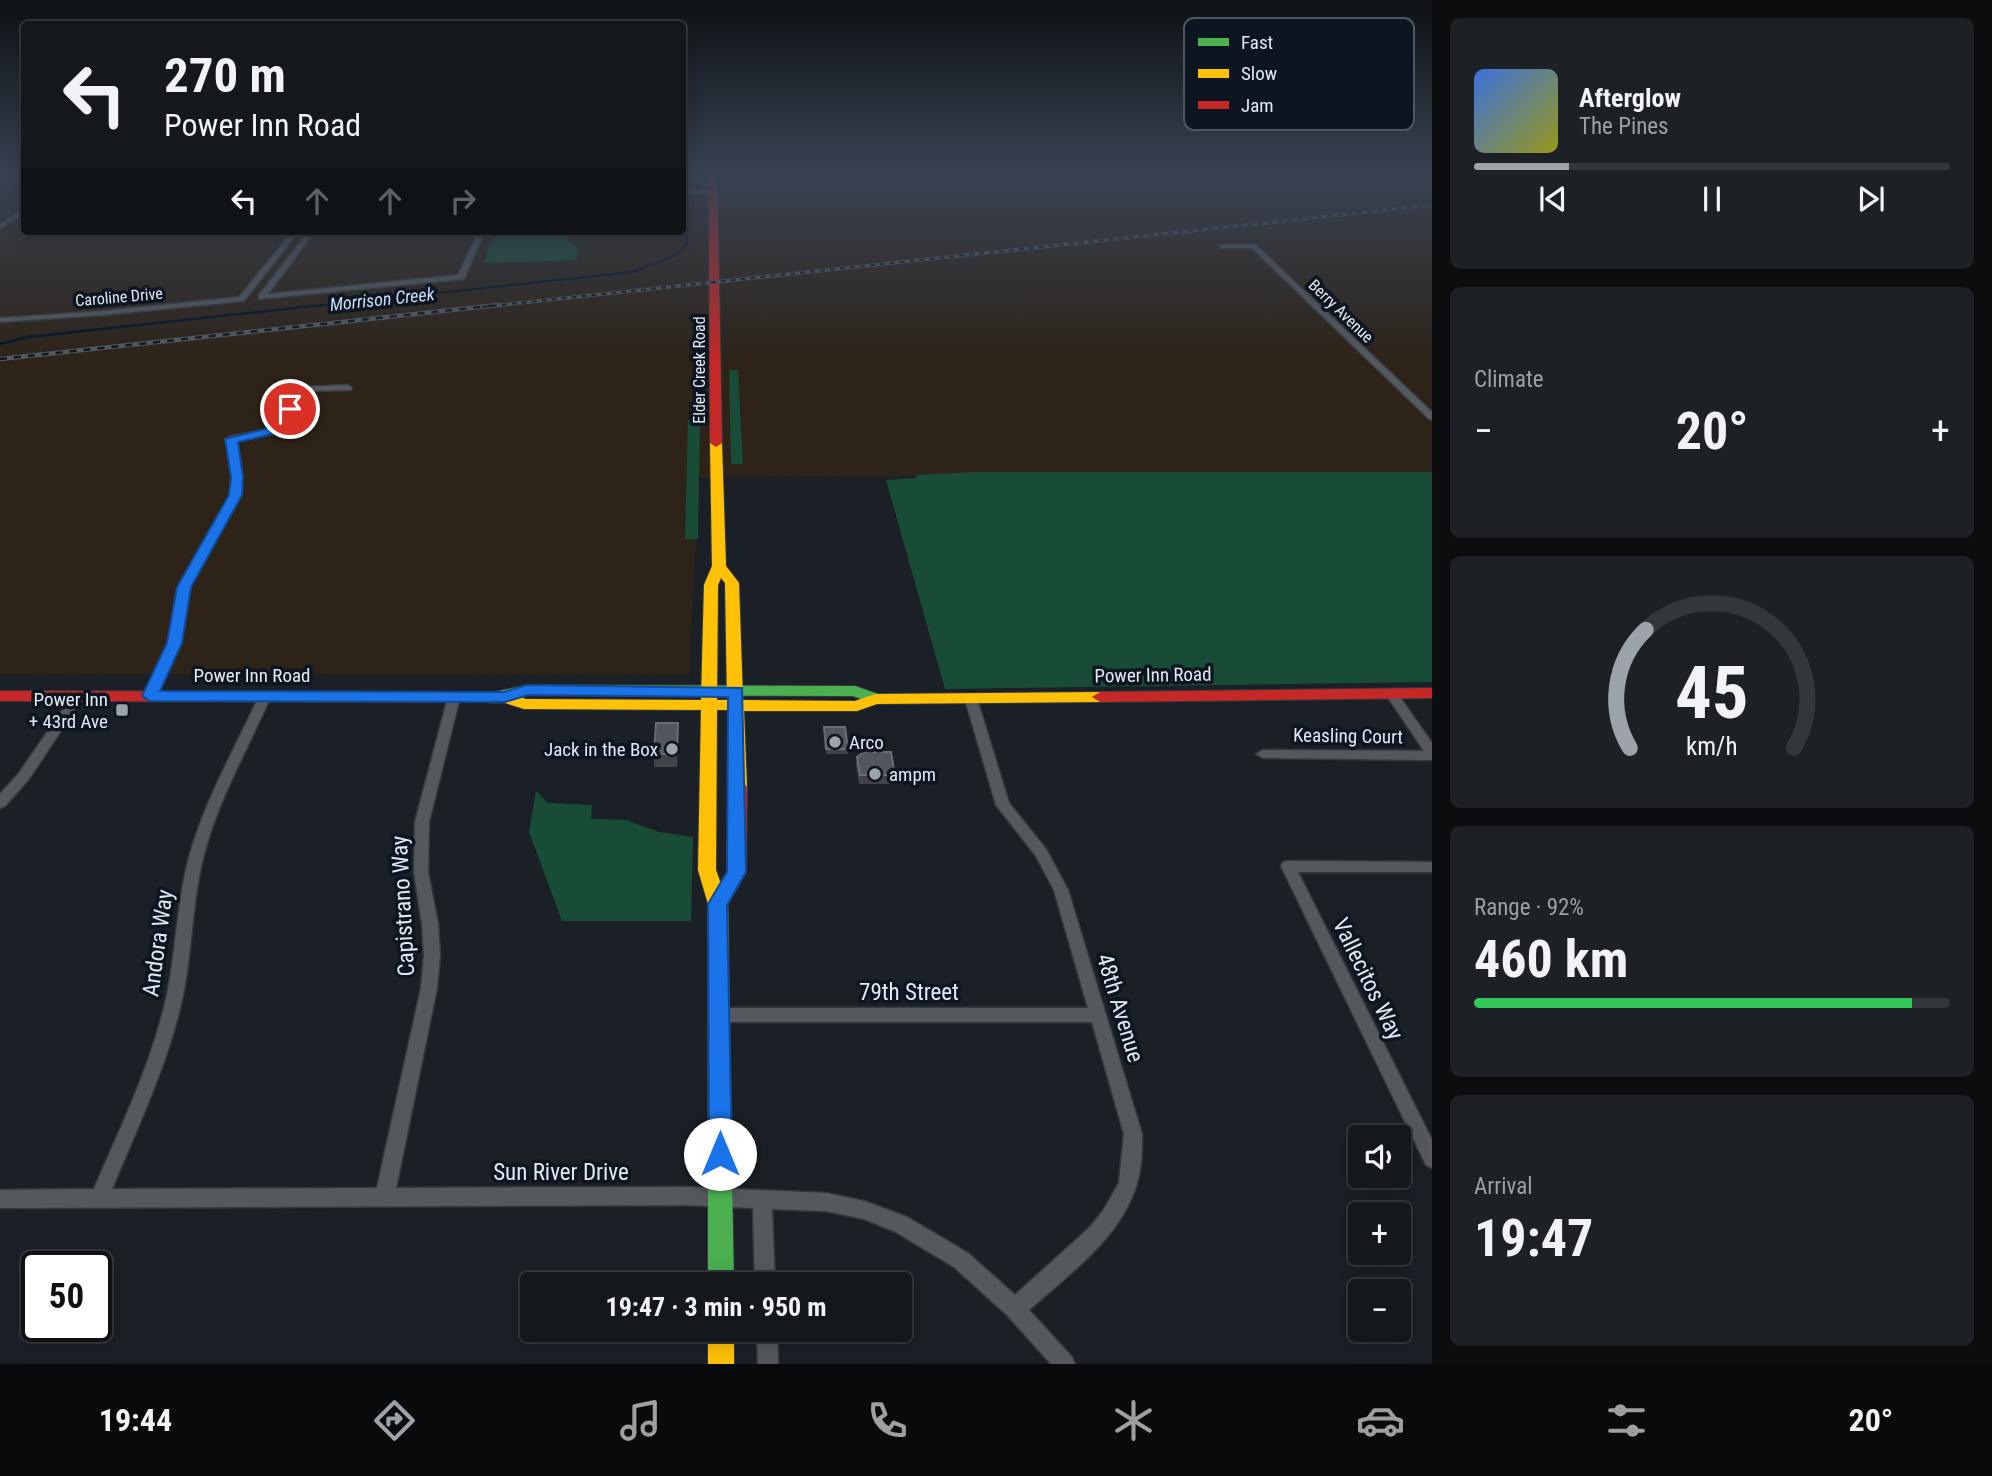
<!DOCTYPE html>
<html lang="en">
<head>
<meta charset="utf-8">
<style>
  :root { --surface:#14181c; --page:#1d2125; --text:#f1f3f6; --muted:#9da0a3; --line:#33373b; --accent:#9da3aa }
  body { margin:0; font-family:"Roboto Condensed",sans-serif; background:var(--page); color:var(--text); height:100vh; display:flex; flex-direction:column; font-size:26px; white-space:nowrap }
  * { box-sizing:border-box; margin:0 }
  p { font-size:23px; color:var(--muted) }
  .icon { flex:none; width:38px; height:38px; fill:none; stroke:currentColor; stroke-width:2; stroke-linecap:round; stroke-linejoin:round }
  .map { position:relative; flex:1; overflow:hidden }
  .sheet { display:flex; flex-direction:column; gap:18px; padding:18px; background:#0b0d0f; width:560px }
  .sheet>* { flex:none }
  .hud { position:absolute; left:21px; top:21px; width:665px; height:214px; border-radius:7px; box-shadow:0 4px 18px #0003,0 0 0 2px var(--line); background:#14181c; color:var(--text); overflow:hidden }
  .tools { position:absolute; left:1348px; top:1125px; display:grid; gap:14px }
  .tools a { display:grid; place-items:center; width:63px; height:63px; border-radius:7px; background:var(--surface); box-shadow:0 4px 18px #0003,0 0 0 2px var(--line); font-size:35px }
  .speed { position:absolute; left:21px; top:1251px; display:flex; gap:14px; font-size:35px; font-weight:700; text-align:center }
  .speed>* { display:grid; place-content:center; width:91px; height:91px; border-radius:50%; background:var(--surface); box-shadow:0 4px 18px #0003,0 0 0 2px var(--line); line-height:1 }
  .speed .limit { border:4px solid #111; border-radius:10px; background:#fff; color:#111 }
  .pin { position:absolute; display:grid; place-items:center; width:60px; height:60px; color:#fff; margin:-30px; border:4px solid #fff; border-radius:50%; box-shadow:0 2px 7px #0007 }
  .me { position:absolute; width:77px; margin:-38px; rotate:0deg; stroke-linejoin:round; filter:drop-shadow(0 0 5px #0008) }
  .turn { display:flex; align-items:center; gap:24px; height:147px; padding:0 28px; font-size:32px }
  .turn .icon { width:91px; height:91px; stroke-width:2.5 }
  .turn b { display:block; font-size:49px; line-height:60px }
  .lanes { display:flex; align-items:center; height:66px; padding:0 28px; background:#0003; justify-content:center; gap:35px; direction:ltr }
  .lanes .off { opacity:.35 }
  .big { font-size:52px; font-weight:700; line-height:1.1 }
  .sheet .card { flex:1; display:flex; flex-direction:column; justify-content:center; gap:10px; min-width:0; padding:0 24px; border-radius:10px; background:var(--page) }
  .sheet .dial { align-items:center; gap:0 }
  .dial svg { height:182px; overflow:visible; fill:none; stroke:var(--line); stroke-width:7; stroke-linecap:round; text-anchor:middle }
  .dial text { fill:var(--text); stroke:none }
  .song { display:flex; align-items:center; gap:21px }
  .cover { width:84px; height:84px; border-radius:10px; background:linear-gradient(135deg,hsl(220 70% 55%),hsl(60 70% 35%)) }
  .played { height:7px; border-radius:4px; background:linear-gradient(90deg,var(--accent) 20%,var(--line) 20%) }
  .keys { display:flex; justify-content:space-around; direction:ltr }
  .heat { display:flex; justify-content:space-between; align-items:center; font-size:38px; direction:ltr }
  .charge { height:10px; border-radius:5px; background:linear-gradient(90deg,#34c759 92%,var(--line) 0) }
  .trip { position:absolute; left:520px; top:1272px; width:392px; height:70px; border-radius:7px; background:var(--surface); box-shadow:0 4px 18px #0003,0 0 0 2px var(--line); font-weight:700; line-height:70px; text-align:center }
  .menu { display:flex; height:112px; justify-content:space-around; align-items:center; background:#080a0b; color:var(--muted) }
  .menu .icon { width:49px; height:49px }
  .menu .active { color:var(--accent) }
  .menu b { font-size:32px; color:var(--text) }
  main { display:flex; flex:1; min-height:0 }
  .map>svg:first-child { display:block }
</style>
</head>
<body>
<main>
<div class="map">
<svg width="1432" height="1364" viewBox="0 0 1432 1364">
  <rect width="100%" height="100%" fill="#1a2026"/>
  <!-- industrial -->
  <path fill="#2d2318" d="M0,173H24V231H682L683,173H1432V475L699,477L689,675L0,674Z"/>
  <!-- green -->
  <g fill="#194c37">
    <path d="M497,232C522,232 559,226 577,247V260L485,263L488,247Z"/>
    <path d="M729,370H738L743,464H731Z"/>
    <path d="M688,420L700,421L698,539H685Z"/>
    <path d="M974,472H1432V682L945,689L886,480L916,478V475Z"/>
    <path d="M536,791L548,803L592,805L591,819L626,820L659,832L693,837L691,921H562L529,832Z"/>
  </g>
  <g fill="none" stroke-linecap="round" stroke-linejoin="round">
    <!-- stream-far1 -->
    <path stroke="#02112a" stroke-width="2" d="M306,307L633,272L677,255L687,244L689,173"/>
    <!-- stream -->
    <path stroke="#02112a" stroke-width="2.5" d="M0,344L28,337L322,305"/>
    <defs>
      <g id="street">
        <path d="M682,190H713L716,192L713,194H682Z"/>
        <path d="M24,208V213L0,229V224Z"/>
        <path d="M293,231H299L244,301L103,315L0,322V318L103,311L239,297Z"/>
        <path d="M309,231H315L268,294L458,275L479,231H485L464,279L259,299V295Z"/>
        <path d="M1222,245H1256L1432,412V420L1429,419L1252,248H1220V246Z"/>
        <path d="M348,385L352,388L351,390L305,391L281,432L236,441L242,477L241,495L190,587L180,643L156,696L154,699H146L144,696L168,643L178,587L231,495L232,477L226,439L231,436L275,428L299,387Z"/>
        <path d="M1391,689L1395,690L1432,743V760L1263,758L1256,754L1263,750L1424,751L1385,693Z"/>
        <path d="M78,692L84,696L29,779L5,806L0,808V794L19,773L74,693Z"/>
        <path d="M265,692L271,696C249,746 221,795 206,847C192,895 193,946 183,995C169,1062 138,1126 112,1189L377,1188L421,988L424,955L422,924L414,872L415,822L448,697L454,693L460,697L429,822L428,872L438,924L440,955L437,988L396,1188L687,1187L826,1193L864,1201L907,1217L968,1253L1015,1295L1089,1228L1103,1211L1119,1183L1124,1134L1092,1022H720L714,1020L712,1015L714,1010L720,1008H1088L1054,890L1036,856L996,805L965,699L971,695L977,699L1009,803L1046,849L1068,890L1142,1134C1142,1150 1142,1167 1137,1183C1121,1238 1070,1273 1029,1310L1072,1357L1075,1364H1051L1008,1316L954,1267L894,1231L864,1219L826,1211L772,1209L775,1284H755L753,1208L687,1205L0,1208V1190L94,1189C121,1126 152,1063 167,995C177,946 177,895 192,847C208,795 236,746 259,696Z"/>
        <path d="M1288,861L1432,862V872H1298L1432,1140V1168L1426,1165L1281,866L1283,862Z"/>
        <path d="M757,1330H777L778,1364H758Z"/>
      </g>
      <g id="fast">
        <path d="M527,685L855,686L881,695L883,699L875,704L853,696L528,695C514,700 490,709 478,697C483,693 516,688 527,685Z"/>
        <path d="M719,1067L727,1070L730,1077L734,1284H708V1077L711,1070Z"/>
      </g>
      <g id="slow">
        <path d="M716,439L722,443L726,566L739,583L743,700L855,701L875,694L1100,692L1108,697L1100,702L877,704L857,711H744L747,787L744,791H732L729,787L728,710H717L716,870L728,904L730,1077L727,1084L719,1087L711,1084L708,1077V904L698,870L701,710L524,709L499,701L497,697L505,692L526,699L701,700L704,585L712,566L710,443ZM721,578L725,583L727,700H717L718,585Z"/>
        <rect x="708" y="1330" width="26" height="34"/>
      </g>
      <g id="jam">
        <path d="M709,173H717L722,443L716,447L710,443Z"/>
        <path d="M1432,688V698L1100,702L1092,697L1100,692Z"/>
        <path d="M0,691L486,692L494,697L486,702L0,701Z"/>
        <path d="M738,781L744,783L747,787L746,872L725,909L718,912L711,909L708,904L728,872L729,787L732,783Z"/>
      </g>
    </defs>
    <!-- street casing -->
    <use href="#street" stroke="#363a3f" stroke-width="3"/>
    <!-- fast casing -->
    <use href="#fast" stroke="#363a3f" stroke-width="2"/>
    <!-- slow casing -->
    <use href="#slow" stroke="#363a3f" stroke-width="2"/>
    <!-- jam casing -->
    <use href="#jam" stroke="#363a3f" stroke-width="2"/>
    <!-- street -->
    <use href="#street" fill="#55595d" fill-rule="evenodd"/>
    <!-- fast -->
    <use href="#fast" fill="#4caf50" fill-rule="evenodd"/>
    <!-- slow -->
    <use href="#slow" fill="#ffc107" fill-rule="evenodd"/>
    <!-- jam -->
    <use href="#jam" fill="#c62828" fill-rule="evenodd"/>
    <defs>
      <path id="rail-far1" d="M482,307L1432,205"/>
      <path id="rail" d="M0,359L498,305"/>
    </defs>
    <!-- rail-far1 casing -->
    <use href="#rail-far1" stroke="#565a5e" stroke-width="3.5"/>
    <!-- rail casing -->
    <use href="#rail" stroke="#565a5e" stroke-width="4.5"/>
    <!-- rail-far1 -->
    <use href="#rail-far1" stroke="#0d1620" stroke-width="2" stroke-dasharray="5" stroke-linecap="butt"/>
    <!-- rail -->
    <use href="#rail" stroke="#0d1620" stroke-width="2.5" stroke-dasharray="7" stroke-linecap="butt"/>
  </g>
  <!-- wall -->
  <g fill="#42434a">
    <path d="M824,727L848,749V754H826Z"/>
    <path d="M678,736L677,767H654V754Z"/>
    <path d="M857,757L895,775L894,784H859L856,765Z"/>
  </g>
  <!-- building -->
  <g fill="#53555c" stroke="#6a6c73" stroke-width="2">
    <path d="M656,723H678L677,754H654Z"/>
    <path d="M824,727H845L848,749H826Z"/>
    <path d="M864,752H891L895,775H860L857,757Z"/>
  </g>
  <!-- sky -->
  <linearGradient id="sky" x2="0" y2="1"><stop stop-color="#0e1215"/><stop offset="0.48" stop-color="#384252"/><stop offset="1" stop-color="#384252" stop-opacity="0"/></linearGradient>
  <rect width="1432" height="364" fill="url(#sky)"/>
  <!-- route -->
  <path fill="#1a73e8" stroke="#114b97" stroke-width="2" d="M286,407L296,409L282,432L238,442L243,477L242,495L191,587L182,643L160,691L504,692L527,685L742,688L746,872L727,905L732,1154L729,1161L720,1165L712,1161L709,1154L708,904L727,872L728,697L528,695L505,702L150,701L142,696L167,643L177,587L229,495L231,477L225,439L273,427Z"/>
  <!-- markers -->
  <g fill="#9da3aa" stroke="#0d1620" stroke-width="2.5">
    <rect x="115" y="703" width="14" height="14" rx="3.5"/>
    <circle cx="835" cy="742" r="7"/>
    <circle cx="672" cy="749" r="7"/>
    <circle cx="875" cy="774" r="7"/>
  </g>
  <g text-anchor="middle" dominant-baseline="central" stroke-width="7" stroke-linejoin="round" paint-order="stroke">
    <!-- far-street labels -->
    <g font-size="16" fill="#e3e9f1" stroke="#0d1620">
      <text transform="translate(119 297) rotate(-5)">Caroline Drive</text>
      <text transform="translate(1341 311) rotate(44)">Berry Avenue</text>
      <text transform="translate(699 370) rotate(-90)">Elder Creek Road</text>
    </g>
    <!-- far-water labels -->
    <g font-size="18" font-style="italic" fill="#c8dffa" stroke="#0d1620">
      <text transform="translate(382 299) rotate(-6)">Morrison Creek</text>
    </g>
    <!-- street labels -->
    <g font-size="19" fill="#e3e9f1" stroke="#0d1620">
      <text x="252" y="675">Power Inn Road</text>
      <text transform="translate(1153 675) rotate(-1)">Power Inn Road</text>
      <text transform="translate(1348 736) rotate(1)">Keasling Court</text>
    </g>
    <!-- poi labels -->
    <g font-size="19" fill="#e3e9f1" stroke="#0d1620" text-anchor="end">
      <text x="108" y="699">Power Inn<tspan x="108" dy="22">+ 43rd Ave</tspan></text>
      <text x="849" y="742" text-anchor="start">Arco</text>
      <text x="658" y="749">Jack in the Box</text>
      <text x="889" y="774" text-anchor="start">ampm</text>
    </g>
    <!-- near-street labels -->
    <g font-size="23" fill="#e3e9f1" stroke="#0d1620">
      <text transform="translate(403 906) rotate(-93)">Capistrano Way</text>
      <text transform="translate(158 943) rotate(-82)">Andora Way</text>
      <text transform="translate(1368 979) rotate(64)">Vallecitos Way</text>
      <text x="909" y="992">79th Street</text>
      <text transform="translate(1120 1008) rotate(73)">48th Avenue</text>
      <text x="561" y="1172">Sun River Drive</text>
    </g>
  </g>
  <!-- legend -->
  <rect x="1184" y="18" width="230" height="112" rx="10" fill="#0d1620" stroke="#4d555f" stroke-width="2"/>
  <rect x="1198" y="38" width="31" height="8" fill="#4caf50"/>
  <rect x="1198" y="69" width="31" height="9" fill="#ffc107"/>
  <rect x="1198" y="101" width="31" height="8" fill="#c62828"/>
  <g font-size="19" fill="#e3e9f1">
    <text x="1241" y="49">Fast</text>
    <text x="1241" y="80">Slow</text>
    <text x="1241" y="112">Jam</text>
  </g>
</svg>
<div class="tools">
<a><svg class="icon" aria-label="sound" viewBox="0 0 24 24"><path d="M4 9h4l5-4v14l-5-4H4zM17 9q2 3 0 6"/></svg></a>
<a>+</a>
<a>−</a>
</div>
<div class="speed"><div class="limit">50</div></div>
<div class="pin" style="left:290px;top:409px;background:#d93025"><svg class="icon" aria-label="arrive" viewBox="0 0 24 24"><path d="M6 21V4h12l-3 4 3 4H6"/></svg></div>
<svg class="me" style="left:720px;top:1154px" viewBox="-20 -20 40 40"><circle r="19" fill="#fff"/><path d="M0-13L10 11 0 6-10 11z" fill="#1a73e8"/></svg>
<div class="trip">19:47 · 3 min · 950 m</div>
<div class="hud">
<div class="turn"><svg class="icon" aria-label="left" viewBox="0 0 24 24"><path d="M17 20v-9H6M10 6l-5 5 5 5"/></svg><div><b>270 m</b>Power Inn Road</div></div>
<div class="lanes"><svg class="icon" aria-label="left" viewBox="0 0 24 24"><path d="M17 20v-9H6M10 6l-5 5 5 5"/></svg><svg class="icon off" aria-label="ahead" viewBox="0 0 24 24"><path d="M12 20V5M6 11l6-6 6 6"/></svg><svg class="icon off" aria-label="ahead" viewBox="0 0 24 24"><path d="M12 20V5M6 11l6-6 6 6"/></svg><svg class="icon off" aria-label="right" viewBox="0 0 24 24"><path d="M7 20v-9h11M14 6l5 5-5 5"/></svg></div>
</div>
</div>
<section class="sheet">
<div class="card">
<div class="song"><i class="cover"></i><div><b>Afterglow</b><p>The Pines</p></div></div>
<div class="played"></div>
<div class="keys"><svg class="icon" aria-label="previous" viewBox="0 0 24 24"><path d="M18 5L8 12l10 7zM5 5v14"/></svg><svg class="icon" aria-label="pause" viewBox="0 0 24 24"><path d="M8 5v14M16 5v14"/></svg><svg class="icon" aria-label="next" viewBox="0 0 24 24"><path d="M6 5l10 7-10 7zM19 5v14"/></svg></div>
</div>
<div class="card"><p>Climate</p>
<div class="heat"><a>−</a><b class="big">20°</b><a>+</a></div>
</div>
<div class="card dial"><svg viewBox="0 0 100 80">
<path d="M14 69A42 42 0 1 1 86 69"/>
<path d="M14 69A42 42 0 0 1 21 17" stroke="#9da3aa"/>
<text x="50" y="56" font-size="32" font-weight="700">45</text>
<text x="50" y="72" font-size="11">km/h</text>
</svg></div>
<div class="card"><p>Range · 92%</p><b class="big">460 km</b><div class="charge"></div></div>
<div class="card"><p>Arrival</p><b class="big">19:47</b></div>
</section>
</main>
<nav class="menu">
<b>19:44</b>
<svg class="icon active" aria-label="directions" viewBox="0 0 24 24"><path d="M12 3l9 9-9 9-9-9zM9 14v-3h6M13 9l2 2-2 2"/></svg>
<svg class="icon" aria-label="music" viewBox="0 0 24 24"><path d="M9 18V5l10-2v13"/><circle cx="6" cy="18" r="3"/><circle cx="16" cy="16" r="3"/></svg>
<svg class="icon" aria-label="phone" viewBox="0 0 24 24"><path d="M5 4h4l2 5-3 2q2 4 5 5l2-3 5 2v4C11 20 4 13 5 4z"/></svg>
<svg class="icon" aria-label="climate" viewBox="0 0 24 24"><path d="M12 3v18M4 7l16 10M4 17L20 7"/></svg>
<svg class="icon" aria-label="car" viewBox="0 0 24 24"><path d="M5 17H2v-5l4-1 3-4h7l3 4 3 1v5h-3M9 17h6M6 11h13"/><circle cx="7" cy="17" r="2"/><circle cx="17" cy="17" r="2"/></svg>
<svg class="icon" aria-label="filters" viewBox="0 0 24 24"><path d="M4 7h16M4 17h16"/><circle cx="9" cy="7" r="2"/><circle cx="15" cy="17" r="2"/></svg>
<b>20°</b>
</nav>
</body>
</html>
